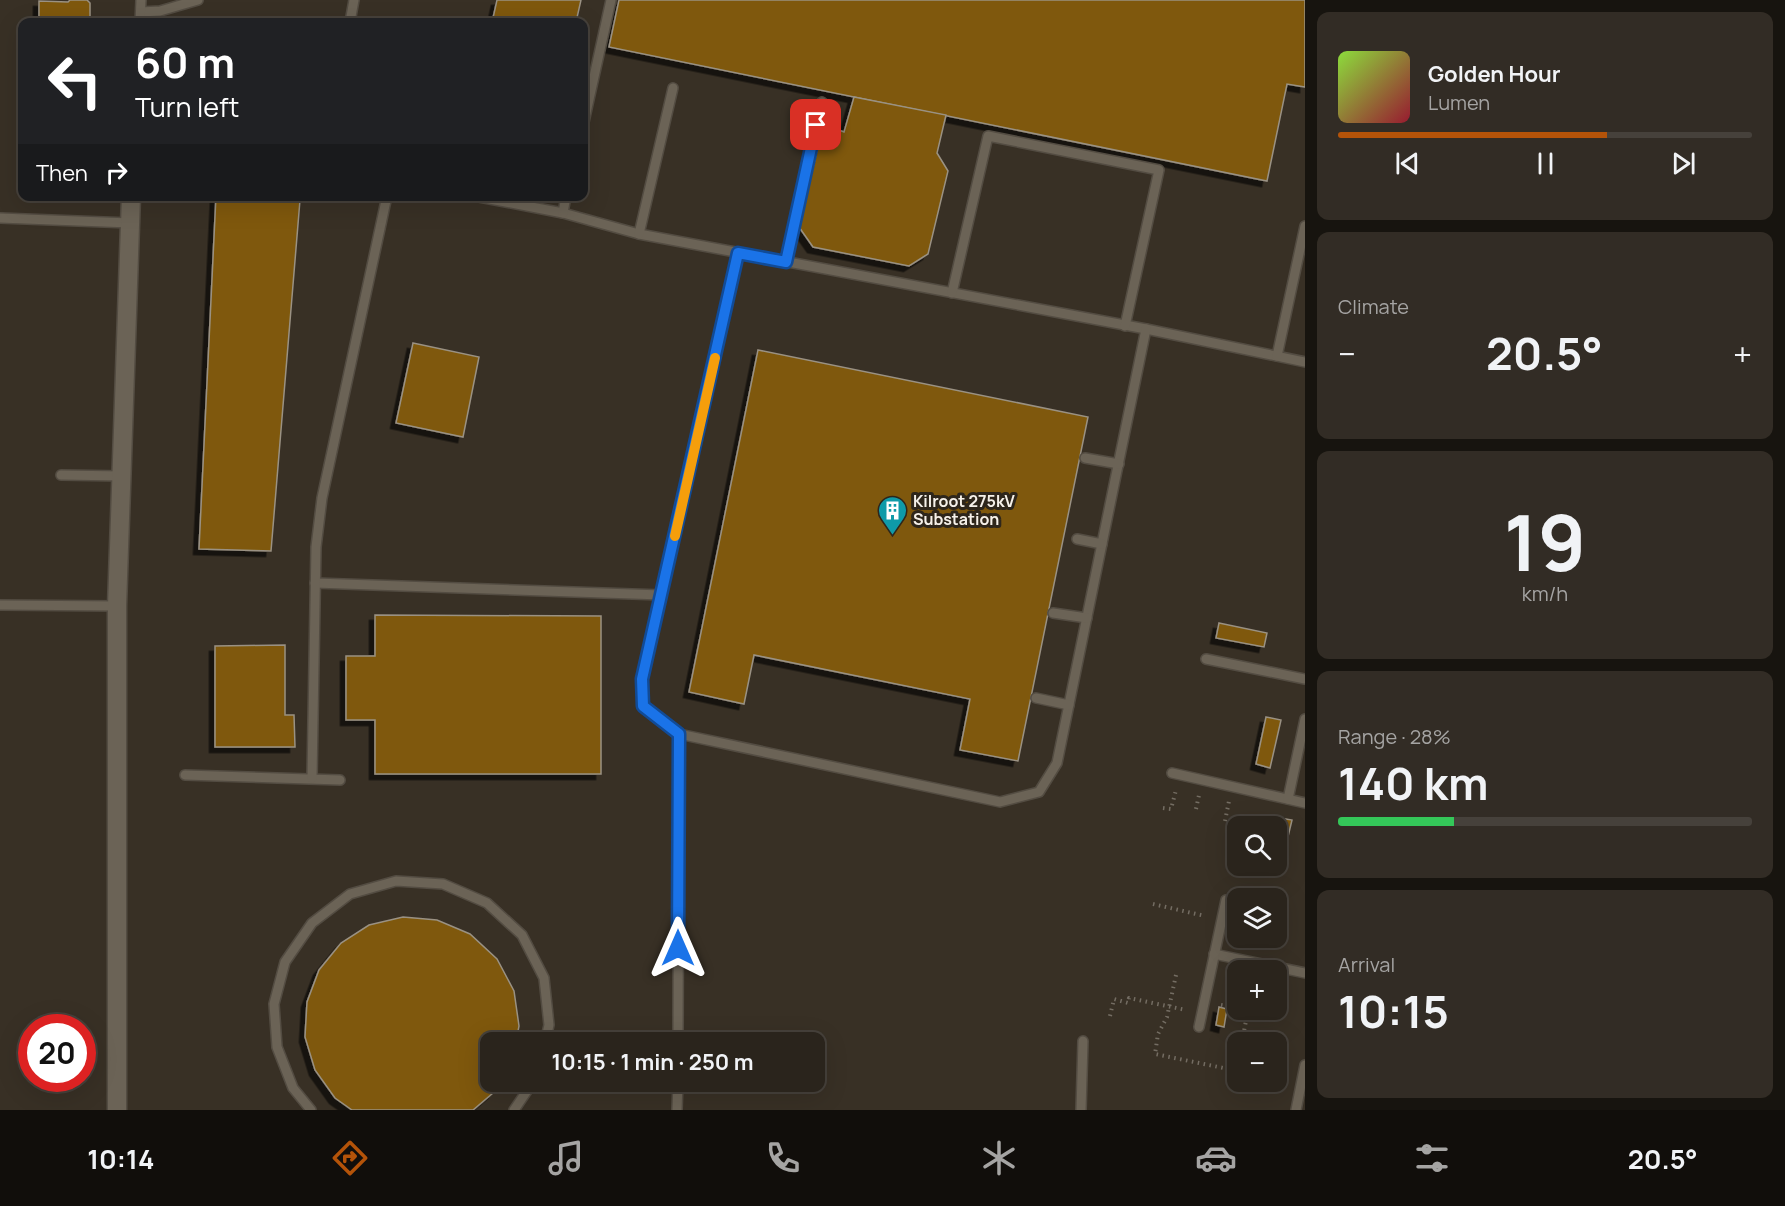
<!DOCTYPE html>
<html lang="en">
<head>
<meta charset="utf-8">
<style>
  :root { --surface:#2a241c; --page:#322c25; --text:#f1f3f6; --muted:#a5a4a3; --line:#46413b; --accent:#b45309 }
  body { margin:0; font-family:Manrope,sans-serif; background:var(--page); color:var(--text); height:100vh; display:flex; flex-direction:column; font-size:22px; white-space:nowrap }
  * { box-sizing:border-box; margin:0 }
  p { font-size:20px; color:var(--muted) }
  .icon { flex:none; width:33px; height:33px; fill:none; stroke:currentColor; stroke-width:2; stroke-linecap:round; stroke-linejoin:round }
  .map { position:relative; flex:1; overflow:hidden }
  .panel { display:flex; flex-direction:column; gap:12px; padding:12px; background:#17140f; width:480px }
  .panel>* { flex:none }
  .top-card { position:absolute; left:18px; top:18px; width:570px; height:183px; border-radius:12px; box-shadow:0 6px 24px #0002,0 0 0 2px var(--line); background:#202124; color:#fff; overflow:hidden }
  .controls { position:absolute; left:1227px; top:816px; display:grid; gap:12px }
  .controls a { display:grid; place-items:center; width:60px; height:60px; border-radius:12px; background:var(--surface); box-shadow:0 6px 24px #0002,0 0 0 2px var(--line); font-size:30px }
  .speed { position:absolute; left:18px; top:1014px; display:flex; gap:12px; font-size:30px; font-weight:700; text-align:center }
  .speed>* { display:grid; place-content:center; width:78px; height:78px; border-radius:50%; background:var(--surface); box-shadow:0 6px 24px #0002,0 0 0 2px var(--line); line-height:1 }
  .speed .limit { border:9px solid #d22; background:#fff; color:#111 }
  .pin { position:absolute; display:grid; place-items:center; width:51px; height:51px; color:#fff; margin:-26px; border-radius:12px; box-shadow:0 3px 9px #0006 }
  .me { position:absolute; width:66px; margin:-33px; rotate:0deg; stroke-linejoin:round; filter:drop-shadow(0 0 4px #0008) }
  .turn { display:flex; align-items:center; gap:21px; height:126px; padding:0 18px; font-size:27px }
  .turn .icon { width:78px; height:78px; stroke-width:2.5 }
  .turn b { display:block; font-size:42px; line-height:51px }
  .then { display:flex; align-items:center; height:57px; padding:0 18px; background:#0003; gap:12px; font-size:22px }
  .big { font-size:45px; font-weight:700; line-height:1.1 }
  .panel .tile { flex:1; display:flex; flex-direction:column; justify-content:center; gap:9px; min-width:0; padding:0 21px; border-radius:12px; background:var(--page) }
  .panel .dial { align-items:center; gap:0 }
  .dial b { font-size:78px; line-height:1 }
  .song { display:flex; align-items:center; gap:18px }
  .cover { width:72px; height:72px; border-radius:9px; background:linear-gradient(135deg,hsl(90 70% 55%),hsl(350 70% 35%)) }
  .played { height:6px; border-radius:3px; background:linear-gradient(90deg,var(--accent) 65%,var(--line) 65%) }
  .keys { display:flex; justify-content:space-around; direction:ltr }
  .heat { display:flex; justify-content:space-between; align-items:center; font-size:33px; direction:ltr }
  .charge { height:9px; border-radius:4px; background:linear-gradient(90deg,#34c759 28%,var(--line) 0) }
  .trip { position:absolute; left:480px; top:1032px; width:345px; height:60px; border-radius:12px; background:var(--surface); box-shadow:0 6px 24px #0002,0 0 0 2px var(--line); font-weight:700; line-height:60px; text-align:center }
  .tabs { display:flex; height:96px; justify-content:space-around; align-items:center; background:#110e0b; color:var(--muted) }
  .tabs .icon { width:42px; height:42px }
  .tabs .selected { color:var(--accent) }
  .tabs b { font-size:27px; color:var(--text) }
  main { display:flex; flex:1; min-height:0 }
  .map>svg:first-child { display:block }
</style>
</head>
<body>
<main>
<div class="map">
<svg width="1305" height="1110" viewBox="0 0 1305 1110">
  <defs>
    <filter id="shadow"><feDropShadow dx="-5.5" dy="5.5" stdDeviation="0" flood-color="#0009"/></filter>
  </defs>
  <rect width="100%" height="100%" fill="#383025"/>
  <!-- building -->
  <g fill="#7f5909" stroke="#9a9183" stroke-width="1.5" filter="url(#shadow)">
    <path d="M70,0H87L90,3V22H39V1L68,2Z"/>
    <path d="M497,0H581L576,22H497L493,18Z"/>
    <path d="M619,0H1305V87L1287,84L1267,181L609,47Z"/>
    <path d="M854,97L946,115L937,153L948,171L928,254L909,266L813,247L799,227L819,142L839,130L844,132Z"/>
    <path d="M216,196L300,200L271,551L199,549Z"/>
    <path d="M413,343L479,357L463,437L396,423Z"/>
    <path d="M758,350L1088,417L1018,761L960,750L970,699L754,655L744,704L689,692Z"/>
    <path d="M375,615L601,616V774H375V720H346V656H375Z"/>
    <path d="M1219,623L1267,633L1264,647L1216,638Z"/>
    <path d="M285,645V715H294L295,747H215V646Z"/>
    <path d="M1266,717L1281,720L1270,768L1256,764Z"/>
    <path d="M1280,818L1292,820L1285,849L1276,847V835Z"/>
    <path d="M403,917L437,920L470,934L497,959L514,991L519,1026L516,1042H490V1082H500L493,1093L473,1110H352L335,1098L315,1070L305,1037L307,1002L319,970L341,943L369,925Z"/>
    <path d="M1219,1007L1227,1009L1224,1027L1216,1025Z"/>
  </g>
  <g fill="none" stroke-linecap="round" stroke-linejoin="round">
    <defs>
      <g id="service">
        <path d="M141,12L160,11L198,0"/>
        <path d="M140,22L141,0"/>
        <path d="M350,22L354,0"/>
        <path d="M584,122L611,0"/>
        <path d="M474,196L563,213L639,234L1146,329L1305,362"/>
        <path d="M563,213L566,196"/>
        <path d="M0,218L130,223"/>
        <path d="M639,234L673,88"/>
        <path d="M738,253L642,679L643,706L679,734L1000,802L1039,792L1057,763L1146,329"/>
        <path d="M786,262L822,102"/>
        <path d="M952,293L988,136L1159,170L1125,326"/>
        <path d="M1277,356L1305,226"/>
        <path d="M1085,458L1119,464"/>
        <path d="M61,475L123,476"/>
        <path d="M1077,539L1102,544"/>
        <path d="M315,583L662,595"/>
        <path d="M0,605L117,606"/>
        <path d="M1053,613L1087,618"/>
        <path d="M1206,659L1305,679"/>
        <path d="M1036,698L1069,705"/>
        <path d="M1172,773L1305,803"/>
        <path d="M185,775L340,780"/>
        <path d="M312,778L316,547L322,498L387,196"/>
        <path d="M1288,799L1305,719"/>
        <path d="M1214,954L1305,973"/>
        <path d="M1199,1027L1226,900"/>
        <path d="M678,1042L679,734"/>
        <path d="M311,1110L293,1088L277,1047L274,1004L285,962L312,923L350,894L396,881L443,884L487,903L522,935L544,978L549,1025L545,1042"/>
        <path d="M514,1110L533,1082"/>
        <path d="M677,1110L678,1082"/>
        <path d="M1081,1110L1083,1041"/>
        <path d="M1296,1110L1305,1065"/>
      </g>
      <path id="minor" d="M117,1110V606L131,196"/>
    </defs>
    <!-- service casing -->
    <use href="#service" stroke="#534c42" stroke-width="12"/>
    <!-- minor casing -->
    <use href="#minor" stroke="#534c42" stroke-width="21"/>
    <!-- path -->
    <g stroke="#746d63" stroke-width="4" stroke-dasharray="1.5 4.5" stroke-linecap="butt">
      <path d="M1163,808L1171,809L1176,790"/>
      <path d="M1196,809L1199,795"/>
      <path d="M1225,821L1229,801"/>
      <path d="M1153,904L1205,916"/>
      <path d="M1176,975L1167,1017L1158,1034L1155,1054L1238,1071"/>
      <path d="M1221,1005L1238,1008"/>
      <path d="M1110,1016L1114,999L1128,1003L1129,998L1186,1010"/>
      <path d="M1242,1042L1248,1010H1245"/>
      <path d="M1276,1079L1286,1081"/>
    </g>
    <!-- service -->
    <use href="#service" stroke="#6b6356" stroke-width="9"/>
    <!-- minor -->
    <use href="#minor" stroke="#6b6356" stroke-width="18"/>
  </g>
  <g fill="none" stroke-linecap="round" stroke-linejoin="round">
    <defs>
      <path id="route" d="M678,948L679,734L643,706L642,679L738,253L786,262L816,125"/>
    </defs>
    <!-- route casing -->
    <use href="#route" stroke="#114b97" stroke-width="15"/>
    <!-- route -->
    <use href="#route" stroke="#1a73e8" stroke-width="10"/>
    <!-- slow -->
    <path stroke="#f59e0b" stroke-width="10" d="M675,536L715,358"/>
  </g>
  <!-- icons -->
  <defs>
    <symbol id="building-pin" viewBox="-11 -11 22 30"><path d="M0 17L-7.5 6A9.5 9.5 0 1 1 7.5 6Z" fill="#0f9aa8" stroke="#2e261b"/><path d="M-4-6H4V6H1V3H-1V6H-4ZM-2.5-4.3h1.7v1.8h-1.7ZM.8-4.3h1.7v1.8H.8ZM-2.5-1h1.7V.8h-1.7ZM.8-1h1.7V.8H.8Z" fill="#fff"/></symbol>
  </defs>
  <g fill-rule="evenodd">
    <use href="#building-pin" x="876" y="494" width="33" height="45"/>
  </g>
  <g text-anchor="middle" dominant-baseline="central" stroke-width="6" stroke-linejoin="round" paint-order="stroke">
    <!-- poi labels -->
    <g font-size="16" font-weight="bold" fill="#f6f1e9" stroke="#2e261b" text-anchor="start">
      <text x="913" y="501">Kilroot 275kV<tspan x="913" dy="18">Substation</tspan></text>
    </g>
  </g>
</svg>
<div class="controls">
<a><svg class="icon" aria-label="search" viewBox="0 0 24 24"><circle cx="10" cy="10" r="6"/><path d="M15 15l6 6"/></svg></a>
<a><svg class="icon" aria-label="layers" viewBox="0 0 24 24"><path d="M12 4l9 5-9 5-9-5zM3 14l9 5 9-5"/></svg></a>
<a>+</a>
<a>−</a>
</div>
<div class="speed"><div class="limit">20</div></div>
<div class="pin" style="left:816px;top:125px;background:#d93025"><svg class="icon" aria-label="arrive" viewBox="0 0 24 24"><path d="M6 21V4h12l-3 4 3 4H6"/></svg></div>
<svg class="me" style="left:678px;top:948px" viewBox="-20 -20 40 40"><path d="M0-17L14 15 0 8-14 15z" fill="#1a73e8" stroke="#fff" stroke-width="4"/></svg>
<div class="trip">10:15 · 1 min · 250 m</div>
<div class="top-card">
<div class="turn"><svg class="icon" aria-label="left" viewBox="0 0 24 24"><path d="M17 20v-9H6M10 6l-5 5 5 5"/></svg><div><b>60 m</b>Turn left</div></div>
<div class="then">Then<svg class="icon" aria-label="right" viewBox="0 0 24 24"><path d="M7 20v-9h11M14 6l5 5-5 5"/></svg></div>
</div>
</div>
<section class="panel">
<div class="tile">
<div class="song"><i class="cover"></i><div><b>Golden Hour</b><p>Lumen</p></div></div>
<div class="played"></div>
<div class="keys"><svg class="icon" aria-label="previous" viewBox="0 0 24 24"><path d="M18 5L8 12l10 7zM5 5v14"/></svg><svg class="icon" aria-label="pause" viewBox="0 0 24 24"><path d="M8 5v14M16 5v14"/></svg><svg class="icon" aria-label="next" viewBox="0 0 24 24"><path d="M6 5l10 7-10 7zM19 5v14"/></svg></div>
</div>
<div class="tile"><p>Climate</p>
<div class="heat"><a>−</a><b class="big">20.5°</b><a>+</a></div>
</div>
<div class="tile dial"><b>19</b><p>km/h</p></div>
<div class="tile"><p>Range · 28%</p><b class="big">140 km</b><div class="charge"></div></div>
<div class="tile"><p>Arrival</p><b class="big">10:15</b></div>
</section>
</main>
<nav class="tabs">
<b>10:14</b>
<svg class="icon selected" aria-label="directions" viewBox="0 0 24 24"><path d="M12 3l9 9-9 9-9-9zM9 14v-3h6M13 9l2 2-2 2"/></svg>
<svg class="icon" aria-label="music" viewBox="0 0 24 24"><path d="M9 18V5l10-2v13"/><circle cx="6" cy="18" r="3"/><circle cx="16" cy="16" r="3"/></svg>
<svg class="icon" aria-label="phone" viewBox="0 0 24 24"><path d="M5 4h4l2 5-3 2q2 4 5 5l2-3 5 2v4C11 20 4 13 5 4z"/></svg>
<svg class="icon" aria-label="climate" viewBox="0 0 24 24"><path d="M12 3v18M4 7l16 10M4 17L20 7"/></svg>
<svg class="icon" aria-label="car" viewBox="0 0 24 24"><path d="M5 17H2v-5l4-1 3-4h7l3 4 3 1v5h-3M9 17h6M6 11h13"/><circle cx="7" cy="17" r="2"/><circle cx="17" cy="17" r="2"/></svg>
<svg class="icon" aria-label="filters" viewBox="0 0 24 24"><path d="M4 7h16M4 17h16"/><circle cx="9" cy="7" r="2"/><circle cx="15" cy="17" r="2"/></svg>
<b>20.5°</b>
</nav>
</body>
</html>
